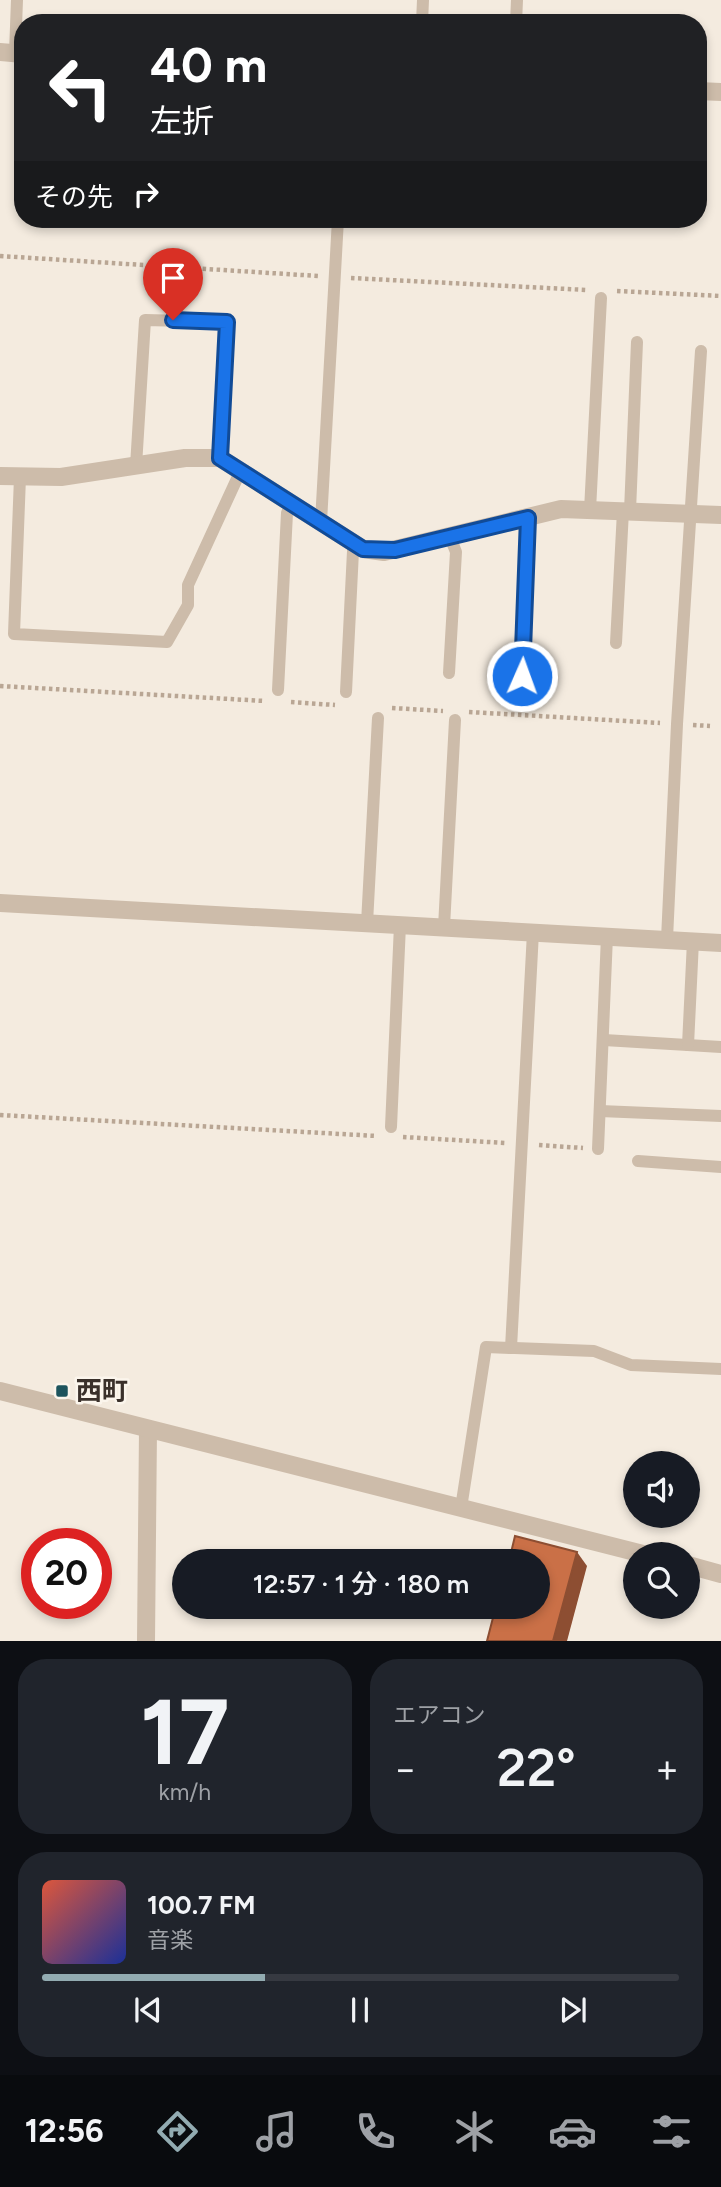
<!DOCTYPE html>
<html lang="ja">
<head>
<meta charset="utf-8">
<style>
  :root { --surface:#171b24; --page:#20242c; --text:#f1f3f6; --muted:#9ea1a6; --line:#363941; --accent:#92abb1 }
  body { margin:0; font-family:Figtree,"Noto Sans JP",sans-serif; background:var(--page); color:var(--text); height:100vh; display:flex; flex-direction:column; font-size:26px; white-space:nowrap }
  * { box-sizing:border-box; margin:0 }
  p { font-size:23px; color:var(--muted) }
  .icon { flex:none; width:38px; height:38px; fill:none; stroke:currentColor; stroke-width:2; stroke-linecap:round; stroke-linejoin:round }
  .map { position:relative; height:1641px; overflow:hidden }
  .panel { display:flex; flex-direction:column; gap:18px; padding:18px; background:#0d0f14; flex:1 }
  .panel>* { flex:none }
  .banner { position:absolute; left:14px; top:14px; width:693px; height:214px; border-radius:28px; box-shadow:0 4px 10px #0003; background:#202124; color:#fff; overflow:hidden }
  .fabs { position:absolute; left:623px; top:1451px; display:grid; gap:14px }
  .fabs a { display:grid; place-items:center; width:77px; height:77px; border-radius:50%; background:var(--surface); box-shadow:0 4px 10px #0003; font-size:35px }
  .speed { position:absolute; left:21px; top:1528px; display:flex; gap:14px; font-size:35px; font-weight:700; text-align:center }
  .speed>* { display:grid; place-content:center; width:91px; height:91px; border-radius:50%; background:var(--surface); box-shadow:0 4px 10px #0003; line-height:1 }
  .speed .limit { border:10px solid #d22; background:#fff; color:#111 }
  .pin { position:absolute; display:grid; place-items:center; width:60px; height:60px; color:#fff; margin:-72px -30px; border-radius:50% 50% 50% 0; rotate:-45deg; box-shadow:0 0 7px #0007 }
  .pin .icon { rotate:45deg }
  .me { position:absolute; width:77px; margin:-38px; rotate:2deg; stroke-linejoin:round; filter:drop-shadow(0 0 5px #0008) }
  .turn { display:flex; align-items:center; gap:24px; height:147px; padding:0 21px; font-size:32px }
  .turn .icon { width:91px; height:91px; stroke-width:2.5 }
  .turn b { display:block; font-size:49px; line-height:60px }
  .then { display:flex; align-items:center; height:66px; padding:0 21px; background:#0003; gap:14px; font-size:26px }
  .big { font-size:52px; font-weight:600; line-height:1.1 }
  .panel .tile { flex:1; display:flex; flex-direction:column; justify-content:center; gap:10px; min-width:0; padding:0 24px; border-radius:28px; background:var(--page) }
  .panel .dial { align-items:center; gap:0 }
  .dial b { font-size:91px; line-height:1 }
  .song { display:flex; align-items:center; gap:21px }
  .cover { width:84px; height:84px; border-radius:10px; background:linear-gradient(135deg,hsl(10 70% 55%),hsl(230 70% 35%)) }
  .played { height:7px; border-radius:4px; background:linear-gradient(90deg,var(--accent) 35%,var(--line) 35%) }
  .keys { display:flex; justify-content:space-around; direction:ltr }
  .heat { display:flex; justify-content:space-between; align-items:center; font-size:38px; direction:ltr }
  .panel .tiles { flex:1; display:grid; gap:18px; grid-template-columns:1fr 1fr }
  .tile:last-child { grid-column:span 2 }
  .trip { position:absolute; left:172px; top:1549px; width:378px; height:70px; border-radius:35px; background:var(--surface); box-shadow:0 4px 10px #0003; font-weight:600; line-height:70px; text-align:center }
  .dock { display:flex; height:112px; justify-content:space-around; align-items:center; background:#090b0e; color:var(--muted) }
  .dock .icon { width:49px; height:49px }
  .dock .current { color:var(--accent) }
  .dock b { font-size:32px; color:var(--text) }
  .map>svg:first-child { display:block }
</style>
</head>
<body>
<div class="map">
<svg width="721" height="1641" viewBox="0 0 721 1641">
  <rect width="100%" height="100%" fill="#f4ebdf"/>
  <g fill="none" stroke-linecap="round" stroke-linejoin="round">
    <!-- path -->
    <g stroke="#b9a694" stroke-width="4.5" stroke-dasharray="3.5 3.5" stroke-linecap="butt">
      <path d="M0,256L318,276"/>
      <path d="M351,278L587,290"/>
      <path d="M617,291L721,296"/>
      <path d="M0,686L265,701"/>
      <path d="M291,702L335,705"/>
      <path d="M392,708L443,711"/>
      <path d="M469,712L660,723"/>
      <path d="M693,725L710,726"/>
      <path d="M0,1115L377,1136"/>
      <path d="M403,1137L506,1143"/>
      <path d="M539,1145L583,1148"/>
    </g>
    <!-- service -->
    <g stroke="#cdbcaa" stroke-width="12">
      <path d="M422,23L423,0"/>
      <path d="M516,23L517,0"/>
      <path d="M15,53L17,0"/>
      <path d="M505,221V219"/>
      <path d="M136,466L145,320L227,322L220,458"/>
      <path d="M20,477L14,634L167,642L188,605V585L241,470"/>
      <path d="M590,510L601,298"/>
      <path d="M630,511L637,342"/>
      <path d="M321,522L338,219"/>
      <path d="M616,643L623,511"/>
      <path d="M449,673L456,552L450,537"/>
      <path d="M522,676L528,518"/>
      <path d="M278,690L287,513L292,503"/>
      <path d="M346,692L353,551L356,545"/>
      <path d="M367,923L378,718"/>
      <path d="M444,927L455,720"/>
      <path d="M667,939L677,724L701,351"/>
      <path d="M604,1040L721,1047"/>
      <path d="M688,1045L693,941"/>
      <path d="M600,1111L721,1116"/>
      <path d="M391,1127L400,925"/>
      <path d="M598,1149L607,936"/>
      <path d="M638,1161L721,1167"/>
      <path d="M511,1348L533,932"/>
      <path d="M461,1508L486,1347L594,1351L631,1365L721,1369"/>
    </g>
    <!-- minor -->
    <g stroke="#cdbcaa" stroke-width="18">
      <path d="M0,52L23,54"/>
      <path d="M698,91L721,92"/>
      <path d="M0,476L61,477L185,458H220L363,549L384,552L561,509L721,515"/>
      <path d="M0,903L721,943"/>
      <path d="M146,1641L148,1429"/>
    </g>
    <!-- tertiary -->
    <g stroke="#cdbcaa" stroke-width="18">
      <path d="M0,1391L643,1554"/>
      <path d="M688,1565L721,1574"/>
    </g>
  </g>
  <!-- shaded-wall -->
  <path fill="#8d4e32" d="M577,1552L587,1566L567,1641H553Z"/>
  <!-- building -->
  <path fill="#ca7047" stroke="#8d4e32" stroke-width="2" d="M515,1536L577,1552L553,1641H487L496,1606H537V1561H509Z"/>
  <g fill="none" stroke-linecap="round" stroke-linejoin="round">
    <defs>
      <path id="route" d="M173,320L227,322L220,458L363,549L395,550L528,518L522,676"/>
    </defs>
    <!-- route casing -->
    <use href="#route" stroke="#114b97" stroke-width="18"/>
    <!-- route -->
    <use href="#route" stroke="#1a73e8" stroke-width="12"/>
  </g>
  <!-- markers -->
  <rect fill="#1d545d" stroke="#fbf5ec" stroke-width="2.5" x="55" y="1384" width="14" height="14" rx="3.5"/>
  <g text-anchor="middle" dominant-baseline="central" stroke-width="5" stroke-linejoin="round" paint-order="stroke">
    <!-- poi labels -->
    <g font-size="26" font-weight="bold" fill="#3a302a" stroke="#fbf5ec" text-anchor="start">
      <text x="76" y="1391">西町</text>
    </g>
  </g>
</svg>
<div class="fabs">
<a><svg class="icon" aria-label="sound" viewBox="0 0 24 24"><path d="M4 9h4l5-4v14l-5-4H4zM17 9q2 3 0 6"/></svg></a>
<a><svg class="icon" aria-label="search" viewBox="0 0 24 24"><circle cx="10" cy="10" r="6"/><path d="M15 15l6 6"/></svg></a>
</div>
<div class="speed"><div class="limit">20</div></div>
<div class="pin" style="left:173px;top:320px;background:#d93025"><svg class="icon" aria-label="arrive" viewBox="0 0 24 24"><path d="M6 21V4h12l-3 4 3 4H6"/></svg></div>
<svg class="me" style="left:522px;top:676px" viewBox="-20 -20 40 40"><circle r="17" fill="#1a73e8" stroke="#fff" stroke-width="3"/><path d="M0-11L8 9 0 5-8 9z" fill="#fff"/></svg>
<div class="trip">12:57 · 1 分 · 180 m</div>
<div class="banner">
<div class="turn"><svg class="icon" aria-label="left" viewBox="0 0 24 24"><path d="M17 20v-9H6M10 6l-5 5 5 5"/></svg><div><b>40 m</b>左折</div></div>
<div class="then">その先<svg class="icon" aria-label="right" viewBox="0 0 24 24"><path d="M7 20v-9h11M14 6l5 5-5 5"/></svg></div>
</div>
</div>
<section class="panel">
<div class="tiles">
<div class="tile dial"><b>17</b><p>km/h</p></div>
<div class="tile"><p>エアコン</p>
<div class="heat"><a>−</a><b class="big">22°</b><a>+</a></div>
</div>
<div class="tile">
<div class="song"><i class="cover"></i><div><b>100.7 FM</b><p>音楽</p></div></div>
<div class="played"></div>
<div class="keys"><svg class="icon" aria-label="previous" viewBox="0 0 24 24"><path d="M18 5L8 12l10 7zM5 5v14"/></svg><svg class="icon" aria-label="pause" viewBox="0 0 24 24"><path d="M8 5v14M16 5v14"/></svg><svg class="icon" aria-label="next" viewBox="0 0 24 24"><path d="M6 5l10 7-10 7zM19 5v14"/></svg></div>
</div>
</div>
</section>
<nav class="dock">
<b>12:56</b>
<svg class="icon current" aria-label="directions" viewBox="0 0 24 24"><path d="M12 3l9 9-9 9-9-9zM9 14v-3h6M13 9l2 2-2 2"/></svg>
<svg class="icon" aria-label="music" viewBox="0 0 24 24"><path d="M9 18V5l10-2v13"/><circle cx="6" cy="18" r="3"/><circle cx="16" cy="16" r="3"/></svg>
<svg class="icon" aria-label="phone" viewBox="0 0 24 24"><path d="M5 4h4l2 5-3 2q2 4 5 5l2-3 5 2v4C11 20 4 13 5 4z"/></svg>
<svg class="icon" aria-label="climate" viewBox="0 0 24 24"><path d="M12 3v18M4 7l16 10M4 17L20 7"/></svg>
<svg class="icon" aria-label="car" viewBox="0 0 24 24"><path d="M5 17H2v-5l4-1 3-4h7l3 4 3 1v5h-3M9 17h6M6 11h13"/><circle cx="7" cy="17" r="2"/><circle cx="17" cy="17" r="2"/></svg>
<svg class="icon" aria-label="filters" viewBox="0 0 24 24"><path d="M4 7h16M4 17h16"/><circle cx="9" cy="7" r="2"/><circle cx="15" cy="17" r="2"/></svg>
</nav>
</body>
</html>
